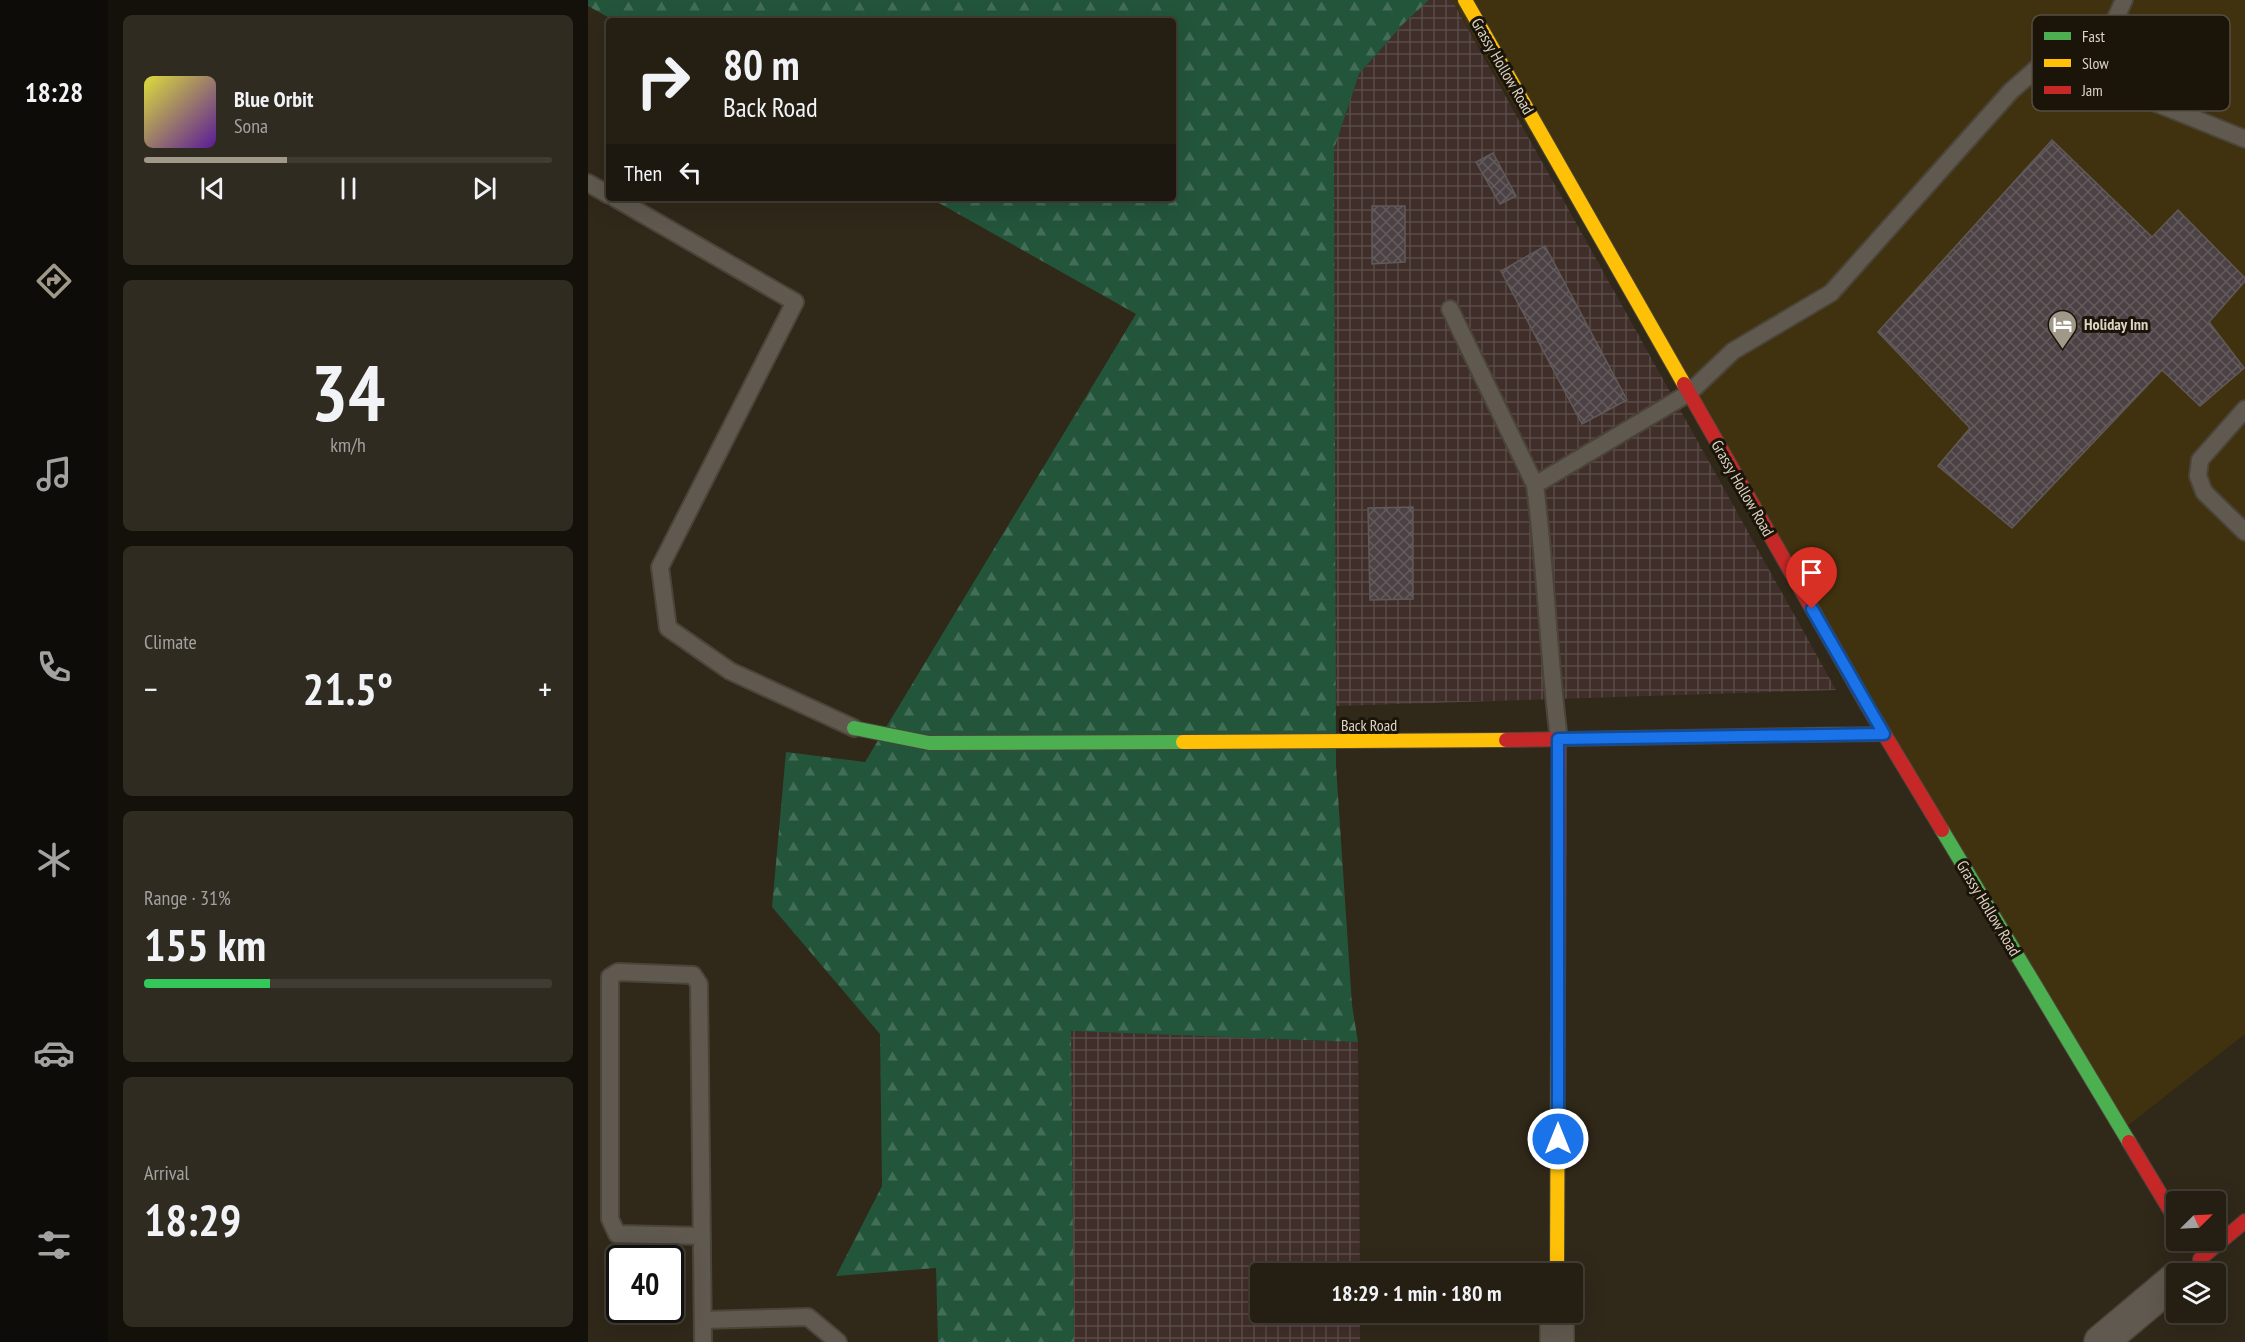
<!DOCTYPE html>
<html lang="en">
<head>
<meta charset="utf-8">
<style>
  :root { --surface:#241e13; --page:#302b21; --text:#f1f3f6; --muted:#a3a2a0; --line:#413c33; --accent:#a09889 }
  body { margin:0; font-family:"PT Sans Narrow",sans-serif; background:var(--page); color:var(--text); height:100vh; display:flex; flex-direction:column; font-size:22px; white-space:nowrap }
  * { box-sizing:border-box; margin:0 }
  p { font-size:20px; color:var(--muted) }
  .icon { flex:none; width:33px; height:33px; fill:none; stroke:currentColor; stroke-width:2; stroke-linecap:round; stroke-linejoin:round }
  .map { position:relative; flex:1; overflow:hidden }
  .side { display:flex; flex-direction:column; gap:15px; padding:15px; background:#14100a; width:480px }
  .side>* { flex:none }
  .guide { position:absolute; left:18px; top:18px; width:570px; height:183px; border-radius:6px; box-shadow:0 6px 24px #0002,0 0 0 2px var(--line); background:#241e13; color:var(--text); overflow:hidden }
  .needle { width:39px; rotate:66deg }
  .fabs { position:absolute; left:1578px; top:1191px; display:grid; gap:12px }
  .fabs a { display:grid; place-items:center; width:60px; height:60px; border-radius:6px; background:var(--surface); box-shadow:0 6px 24px #0002,0 0 0 2px var(--line); font-size:30px }
  .speed { position:absolute; left:18px; top:1245px; display:flex; gap:12px; font-size:30px; font-weight:700; text-align:center }
  .speed>* { display:grid; place-content:center; width:78px; height:78px; border-radius:50%; background:var(--surface); box-shadow:0 6px 24px #0002,0 0 0 2px var(--line); line-height:1 }
  .speed .limit { border:3px solid #111; border-radius:9px; background:#fff; color:#111 }
  .pin { position:absolute; display:grid; place-items:center; width:51px; height:51px; color:#fff; margin:-62px -26px; border-radius:50% 50% 50% 0; rotate:-45deg; box-shadow:0 0 6px #0007 }
  .pin .icon { rotate:45deg }
  .me { position:absolute; width:66px; margin:-33px; rotate:0deg; stroke-linejoin:round; filter:drop-shadow(0 0 4px #0008) }
  .turn { display:flex; align-items:center; gap:21px; height:126px; padding:0 18px; font-size:27px }
  .turn .icon { width:78px; height:78px; stroke-width:2.5 }
  .turn b { display:block; font-size:42px; line-height:51px }
  .then { display:flex; align-items:center; height:57px; padding:0 18px; background:#0003; gap:12px; font-size:22px }
  .big { font-size:45px; font-weight:700; line-height:1.1 }
  .side .tile { flex:1; display:flex; flex-direction:column; justify-content:center; gap:9px; min-width:0; padding:0 21px; border-radius:9px; background:var(--page) }
  .side .dial { align-items:center; gap:0 }
  .dial b { font-size:78px; line-height:1 }
  .song { display:flex; align-items:center; gap:18px }
  .cover { width:72px; height:72px; border-radius:9px; background:linear-gradient(135deg,hsl(60 70% 55%),hsl(270 70% 35%)) }
  .played { height:6px; border-radius:3px; background:linear-gradient(90deg,var(--accent) 35%,var(--line) 35%) }
  .keys { display:flex; justify-content:space-around; direction:ltr }
  .heat { display:flex; justify-content:space-between; align-items:center; font-size:33px; direction:ltr }
  .charge { height:9px; border-radius:4px; background:linear-gradient(90deg,#34c759 31%,var(--line) 0) }
  .trip { position:absolute; left:662px; top:1263px; width:333px; height:60px; border-radius:6px; background:var(--surface); box-shadow:0 6px 24px #0002,0 0 0 2px var(--line); font-weight:700; line-height:60px; text-align:center }
  main { display:flex; flex:1; min-height:0 }
  .tabs { display:flex; flex-direction:column; width:108px; justify-content:space-around; align-items:center; background:#0e0c08; color:var(--muted) }
  .tabs .icon { width:42px; height:42px }
  .tabs .current { color:var(--accent) }
  .tabs b { font-size:27px; color:var(--text) }
  .map>svg:first-child { display:block }
</style>
</head>
<body>
<main>
<nav class="tabs">
<b>18:28</b>
<svg class="icon current" aria-label="directions" viewBox="0 0 24 24"><path d="M12 3l9 9-9 9-9-9zM9 14v-3h6M13 9l2 2-2 2"/></svg>
<svg class="icon" aria-label="music" viewBox="0 0 24 24"><path d="M9 18V5l10-2v13"/><circle cx="6" cy="18" r="3"/><circle cx="16" cy="16" r="3"/></svg>
<svg class="icon" aria-label="phone" viewBox="0 0 24 24"><path d="M5 4h4l2 5-3 2q2 4 5 5l2-3 5 2v4C11 20 4 13 5 4z"/></svg>
<svg class="icon" aria-label="climate" viewBox="0 0 24 24"><path d="M12 3v18M4 7l16 10M4 17L20 7"/></svg>
<svg class="icon" aria-label="car" viewBox="0 0 24 24"><path d="M5 17H2v-5l4-1 3-4h7l3 4 3 1v5h-3M9 17h6M6 11h13"/><circle cx="7" cy="17" r="2"/><circle cx="17" cy="17" r="2"/></svg>
<svg class="icon" aria-label="filters" viewBox="0 0 24 24"><path d="M4 7h16M4 17h16"/><circle cx="9" cy="7" r="2"/><circle cx="15" cy="17" r="2"/></svg>
</nav>
<section class="side">
<div class="tile">
<div class="song"><i class="cover"></i><div><b>Blue Orbit</b><p>Sona</p></div></div>
<div class="played"></div>
<div class="keys"><svg class="icon" aria-label="previous" viewBox="0 0 24 24"><path d="M18 5L8 12l10 7zM5 5v14"/></svg><svg class="icon" aria-label="pause" viewBox="0 0 24 24"><path d="M8 5v14M16 5v14"/></svg><svg class="icon" aria-label="next" viewBox="0 0 24 24"><path d="M6 5l10 7-10 7zM19 5v14"/></svg></div>
</div>
<div class="tile dial"><b>34</b><p>km/h</p></div>
<div class="tile"><p>Climate</p>
<div class="heat"><a>−</a><b class="big">21.5°</b><a>+</a></div>
</div>
<div class="tile"><p>Range · 31%</p><b class="big">155 km</b><div class="charge"></div></div>
<div class="tile"><p>Arrival</p><b class="big">18:29</b></div>
</section>
<div class="map">
<svg width="1657" height="1342" viewBox="0 0 1657 1342">
  <defs>
    <pattern id="industrial-grid" width="8" height="8" patternUnits="userSpaceOnUse" patternTransform="scale(1.5)"><rect width="8" height="8" fill="#402e2a"/><path d="M0 4h8M4 0v8" fill="none" stroke="#5b4b47"/></pattern>
    <pattern id="forest-firs" width="22" height="20" patternUnits="userSpaceOnUse" patternTransform="scale(1.5)"><rect width="22" height="20" fill="#23553b"/><path d="M5 1l3.5 6h-7zM16 11l3.5 6h-7z" fill="#426d56"/></pattern>
    <pattern id="building-cross-hatch" width="8" height="8" patternUnits="userSpaceOnUse" patternTransform="scale(1.5)"><rect width="8" height="8" fill="#4c4245"/><path d="M0 0l8 8M0 8l8-8" fill="none" stroke="#655c5e"/></pattern>
  </defs>
  <rect width="100%" height="100%" fill="#302819"/>
  <!-- built -->
  <path fill="#40310f" d="M864,0H1657V1034L1534,1130Z"/>
  <!-- industrial -->
  <g fill="url(#industrial-grid)">
    <path d="M841,0H864L1248,690L747,706L746,149L771,74L815,24Z"/>
    <path d="M482,1031L770,1042L772,1273L672,1274V1312L772,1313V1342H486Z"/>
  </g>
  <!-- forest -->
  <path fill="url(#forest-firs)" d="M0,0H841L815,24L771,74L746,149L748,766L764,1005L770,1042L483,1031L486,1342H350L348,1268L248,1276L294,1186L292,1034L184,907L198,752L277,762L548,314L342,198H585V21H27L0,6Z"/>
  <!-- building -->
  <g fill="url(#building-cross-hatch)" stroke="#615a59" stroke-width="1.5">
    <path d="M1464,140L1564,237L1590,210L1657,278V281L1621,322L1656,368L1612,406L1574,370L1424,528L1350,466L1382,428L1290,332Z"/>
    <path d="M905,153L928,196L912,204L888,162Z"/>
    <path d="M784,206H817V262L784,264Z"/>
    <path d="M957,246L1039,400L994,424L913,271Z"/>
    <path d="M825,507V599L782,600L780,508Z"/>
  </g>
  <g fill="none" stroke-linecap="round" stroke-linejoin="round">
    <defs>
      <g id="lane">
        <path d="M1502,76L1536,0"/>
        <path d="M0,183L21,195"/>
        <path d="M27,198L207,302L72,567L80,628L142,671L266,728"/>
        <path d="M862,309L947,485L1101,393L1145,351L1243,293L1423,91L1448,69L1465,63L1481,68L1657,139"/>
        <path d="M1657,409L1612,460L1610,476L1616,492L1657,532"/>
        <path d="M947,485C958,569 960,654 971,739"/>
        <path d="M114,1236L29,1234L22,1219V977L30,972L105,975L111,984L115,1342"/>
        <path d="M115,1320L220,1317L250,1342"/>
      </g>
      <g id="street">
        <path d="M969,1342V1312"/>
        <path d="M1513,1342L1588,1279"/>
      </g>
      <g id="fast">
        <path d="M266,728L341,743L595,742"/>
        <path d="M1354,830L1541,1142"/>
      </g>
      <g id="slow">
        <path d="M877,0L1096,384"/>
        <path d="M1211,735L1296,734"/>
        <path d="M595,742L918,740"/>
        <path d="M969,1274L970,1015"/>
      </g>
      <g id="jam">
        <path d="M1096,384L1280,707L1354,830"/>
        <path d="M918,740L1211,735"/>
        <path d="M970,1015L971,739"/>
        <path d="M1541,1142L1588,1220"/>
        <path d="M1612,1259L1657,1221"/>
      </g>
    </defs>
    <!-- lane casing -->
    <use href="#lane" stroke="#4b4439" stroke-width="20"/>
    <!-- street casing -->
    <use href="#street" stroke="#4b4439" stroke-width="36"/>
    <!-- fast casing -->
    <use href="#fast" stroke="#4b4439" stroke-width="16"/>
    <!-- slow casing -->
    <use href="#slow" stroke="#4b4439" stroke-width="16"/>
    <!-- jam casing -->
    <use href="#jam" stroke="#4b4439" stroke-width="16"/>
    <!-- lane -->
    <use href="#lane" stroke="#60594f" stroke-width="16"/>
    <!-- street -->
    <use href="#street" stroke="#60594f" stroke-width="33"/>
    <!-- fast -->
    <use href="#fast" stroke="#4caf50" stroke-width="14"/>
    <!-- slow -->
    <use href="#slow" stroke="#ffc107" stroke-width="14"/>
    <!-- jam -->
    <use href="#jam" stroke="#c62828" stroke-width="14"/>
  </g>
  <g fill="none" stroke-linecap="round" stroke-linejoin="round">
    <defs>
      <path id="route" d="M970,1139V739L1296,734L1224,609"/>
    </defs>
    <!-- route casing -->
    <use href="#route" stroke="#114b97" stroke-width="15"/>
    <!-- route -->
    <use href="#route" stroke="#1a73e8" stroke-width="10"/>
  </g>
  <!-- icons -->
  <defs>
    <symbol id="hotel-pin" viewBox="-11 -11 22 30"><path d="M0 17L-7.5 6A9.5 9.5 0 1 1 7.5 6Z" fill="#a09889" stroke="#1b1509"/><path d="M-6-4.5h1.5V1H6V5H4.5V3h-9V5H-6ZM-4 0a1.8 1.8 0 1 1 3.6 0ZM.5 0V-2.5h3Q6-2.5 6 0Z" fill="#fff"/></symbol>
  </defs>
  <g fill-rule="evenodd">
    <use href="#hotel-pin" x="1458" y="308" width="33" height="45"/>
  </g>
  <g text-anchor="middle" dominant-baseline="central" stroke-width="6" stroke-linejoin="round" paint-order="stroke">
    <!-- street labels -->
    <g font-size="16" fill="#ddd4c5" stroke="#1b1509">
      <text transform="translate(915 66) rotate(60)">Grassy Hollow Road</text>
      <text transform="translate(1155 488) rotate(60)">Grassy Hollow Road</text>
      <text x="781" y="725">Back Road</text>
      <text transform="translate(1401 908) rotate(59)">Grassy Hollow Road</text>
    </g>
    <!-- poi labels -->
    <g font-size="16" font-weight="bold" fill="#ddd4c5" stroke="#1b1509" text-anchor="start">
      <text x="1496" y="324">Holiday Inn</text>
    </g>
  </g>
  <!-- legend -->
  <rect x="1444" y="15" width="198" height="96" rx="9" fill="#1b1509" stroke="#554e41" stroke-width="1.5"/>
  <rect x="1456" y="32" width="27" height="8" fill="#4caf50"/>
  <rect x="1456" y="59" width="27" height="8" fill="#ffc107"/>
  <rect x="1456" y="86" width="27" height="8" fill="#c62828"/>
  <g font-size="16" fill="#ddd4c5">
    <text x="1494" y="42">Fast</text>
    <text x="1494" y="69">Slow</text>
    <text x="1494" y="96">Jam</text>
  </g>
</svg>
<div class="fabs">
<a><svg class="needle" viewBox="-14 -14 28 28"><path d="M0-13l5 13h-10z" fill="#e53935"/><path d="M0 13l5-13h-10z" fill="#a3a2a0"/></svg></a>
<a><svg class="icon" aria-label="layers" viewBox="0 0 24 24"><path d="M12 4l9 5-9 5-9-5zM3 14l9 5 9-5"/></svg></a>
</div>
<div class="speed"><div class="limit">40</div></div>
<div class="pin" style="left:1224px;top:609px;background:#d93025"><svg class="icon" aria-label="arrive" viewBox="0 0 24 24"><path d="M6 21V4h12l-3 4 3 4H6"/></svg></div>
<svg class="me" style="left:970px;top:1139px" viewBox="-20 -20 40 40"><circle r="17" fill="#1a73e8" stroke="#fff" stroke-width="3"/><path d="M0-11L8 9 0 5-8 9z" fill="#fff"/></svg>
<div class="trip">18:29 · 1 min · 180 m</div>
<div class="guide">
<div class="turn"><svg class="icon" aria-label="right" viewBox="0 0 24 24"><path d="M7 20v-9h11M14 6l5 5-5 5"/></svg><div><b>80 m</b>Back Road</div></div>
<div class="then">Then<svg class="icon" aria-label="left" viewBox="0 0 24 24"><path d="M17 20v-9H6M10 6l-5 5 5 5"/></svg></div>
</div>
</div>
</main>
</body>
</html>
